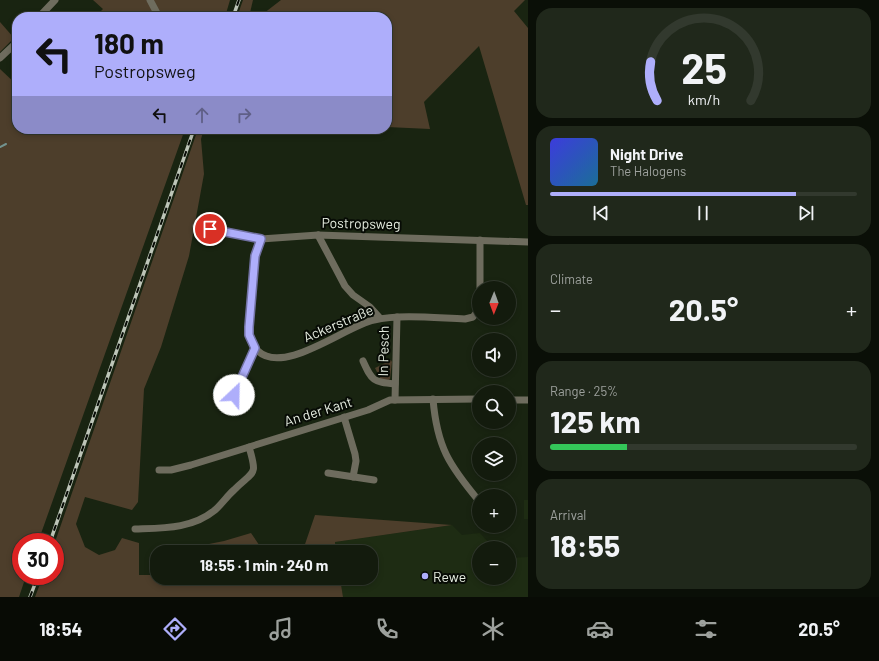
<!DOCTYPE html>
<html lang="en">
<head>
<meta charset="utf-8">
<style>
  :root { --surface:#131b0d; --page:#20281b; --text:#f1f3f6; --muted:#9da19d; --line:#32392e; --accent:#aeaefb }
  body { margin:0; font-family:Barlow,sans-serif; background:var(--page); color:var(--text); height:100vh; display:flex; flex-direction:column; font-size:15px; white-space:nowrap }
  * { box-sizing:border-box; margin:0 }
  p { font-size:13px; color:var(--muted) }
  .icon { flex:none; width:22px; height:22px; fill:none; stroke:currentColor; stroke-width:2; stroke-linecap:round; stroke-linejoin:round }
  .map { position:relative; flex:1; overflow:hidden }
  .details { display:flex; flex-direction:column; gap:8px; padding:8px; background:#0a0f07; width:351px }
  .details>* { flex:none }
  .hud { position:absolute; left:12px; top:12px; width:380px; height:122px; border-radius:16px; box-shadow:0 2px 6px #0003,0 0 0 1px var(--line); background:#aeaefb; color:#111; overflow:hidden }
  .needle { width:26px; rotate:181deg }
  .fabs { position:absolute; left:472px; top:281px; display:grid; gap:8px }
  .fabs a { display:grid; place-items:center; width:44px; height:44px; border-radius:50%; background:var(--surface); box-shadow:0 2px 6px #0003,0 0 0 1px var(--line); font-size:20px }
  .speed { position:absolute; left:12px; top:533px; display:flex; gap:8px; font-size:20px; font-weight:700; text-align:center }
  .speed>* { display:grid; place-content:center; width:52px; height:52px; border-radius:50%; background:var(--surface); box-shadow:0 2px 6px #0003,0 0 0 1px var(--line); line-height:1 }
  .speed .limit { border:6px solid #d22; background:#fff; color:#111 }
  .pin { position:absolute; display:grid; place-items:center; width:34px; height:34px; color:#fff; margin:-17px; border:2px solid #fff; border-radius:50%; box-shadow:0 1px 4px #0007 }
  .me { position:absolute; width:44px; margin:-22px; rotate:24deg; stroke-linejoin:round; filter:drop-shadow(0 0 3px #0008) }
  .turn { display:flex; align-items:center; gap:14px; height:84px; padding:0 16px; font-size:18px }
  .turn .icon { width:52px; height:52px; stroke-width:2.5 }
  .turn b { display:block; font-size:28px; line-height:34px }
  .lanes { display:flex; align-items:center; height:38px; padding:0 16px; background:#0003; justify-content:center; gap:20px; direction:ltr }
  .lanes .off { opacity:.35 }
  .big { font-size:30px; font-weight:700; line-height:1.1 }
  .details .tile { flex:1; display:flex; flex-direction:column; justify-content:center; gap:6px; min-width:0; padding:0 14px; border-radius:16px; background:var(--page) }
  .details .dial { align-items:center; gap:0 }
  .dial svg { height:104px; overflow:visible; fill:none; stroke:var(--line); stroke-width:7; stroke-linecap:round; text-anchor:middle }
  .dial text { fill:var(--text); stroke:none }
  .song { display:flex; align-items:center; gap:12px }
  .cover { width:48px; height:48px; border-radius:6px; background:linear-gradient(135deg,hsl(240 70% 55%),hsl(200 70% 35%)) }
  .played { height:4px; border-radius:2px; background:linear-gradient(90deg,var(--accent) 80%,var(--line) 80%) }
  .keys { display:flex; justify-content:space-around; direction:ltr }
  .heat { display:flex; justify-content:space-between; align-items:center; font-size:22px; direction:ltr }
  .charge { height:6px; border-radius:3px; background:linear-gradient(90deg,#34c759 25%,var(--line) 0) }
  .trip { position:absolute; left:150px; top:545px; width:228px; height:40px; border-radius:16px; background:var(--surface); box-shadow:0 2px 6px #0003,0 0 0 1px var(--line); font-weight:700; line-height:40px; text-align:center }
  .menu { display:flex; height:64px; justify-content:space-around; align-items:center; background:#080b05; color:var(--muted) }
  .menu .icon { width:28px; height:28px }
  .menu .active { color:var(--accent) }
  .menu b { font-size:18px; color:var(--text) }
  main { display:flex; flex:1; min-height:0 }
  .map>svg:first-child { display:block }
</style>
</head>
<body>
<main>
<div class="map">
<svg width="528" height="597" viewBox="0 0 528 597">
  <rect width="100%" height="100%" fill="#192411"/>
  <!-- built -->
  <g fill="#1e2c13">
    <rect x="524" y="500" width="4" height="19"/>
    <path d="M452,525L462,535L480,533L489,543L491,548H479V578H509V558L528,557V597H343L340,578H371V552H336L335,542Z"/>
  </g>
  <!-- green -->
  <g fill="#4d3e2b">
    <path d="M93,0H230L225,17H95L103,9Z"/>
    <path d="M243,0H253L249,17H237Z"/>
    <path d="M281,0H525L514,11L528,28V205H526L479,46L424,102L430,129L387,127V17H259Z"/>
    <path d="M0,22L14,38L0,52Z"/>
    <path d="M0,69L17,85V129H185L38,542H21V576H26L19,597H0Z"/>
    <path d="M198,129H204L201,139L204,174L189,256L161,347L144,389L138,502L132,510L85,497L76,524L85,547L99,555L115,550L122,538L139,543V575H157V578H340L343,597H35L43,576H55V542Z"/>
    <path d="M391,360L392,362L390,379L388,381L381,380L375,368Z"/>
    <path d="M315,515L452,525L335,542L336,552H295L303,550Z"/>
    <path d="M251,533L264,552H184V549L224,541Z"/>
  </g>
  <!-- water -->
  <circle fill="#416d6c" stroke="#72938f" cx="219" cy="392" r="5.5"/>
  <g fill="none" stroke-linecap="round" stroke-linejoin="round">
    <!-- stream -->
    <path stroke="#72938f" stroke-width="2" d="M0,147L6,144"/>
    <!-- minor -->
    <g stroke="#6e6c5e" stroke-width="7">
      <path d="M150,0L159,17"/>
      <path d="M39,17L55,0"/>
      <path d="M0,58L17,42"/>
      <path d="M196,226L261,239L318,235L528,242"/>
      <path d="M318,235L345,286L353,295L370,307L380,318"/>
      <path d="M261,239L255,256L249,335C251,341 254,347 258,351C284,376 347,325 374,320C401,314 436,318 465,319L473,317L479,309"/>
      <path d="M480,288V240"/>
      <path d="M363,361C372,381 373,382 395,384"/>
      <path d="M234,395L255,348"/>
      <path d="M433,399C437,447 449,465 479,501"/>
      <path d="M395,400L397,317"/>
      <path d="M509,400H528"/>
      <path d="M344,417L355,454L356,461L353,477"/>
      <path d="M159,470H171L191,465L368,410L390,400L479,399"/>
      <path d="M328,473L374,480"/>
      <path d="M135,529C163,528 192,529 215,510C222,504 227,496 234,490C254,470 258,477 249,447"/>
    </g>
    <defs>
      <g id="rail">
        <path d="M233,17L239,0"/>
        <path d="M50,542L194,129"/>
        <path d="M30,597L38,576"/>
      </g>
    </defs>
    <!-- rail casing -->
    <use href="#rail" stroke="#bdc5b8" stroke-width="3.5"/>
    <!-- rail -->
    <use href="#rail" stroke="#070b05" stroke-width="2" stroke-dasharray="6" stroke-linecap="butt"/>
  </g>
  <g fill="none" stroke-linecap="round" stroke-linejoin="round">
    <defs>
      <path id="route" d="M210,229L261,239L255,256L249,327V335L255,348L234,395"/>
    </defs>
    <!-- route casing -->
    <use href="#route" stroke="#7171a3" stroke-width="10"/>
    <!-- route -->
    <use href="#route" stroke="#aeaefb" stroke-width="7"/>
  </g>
  <!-- markers -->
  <circle fill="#aeaefb" stroke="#070b05" stroke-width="1.5" cx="425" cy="576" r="4"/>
  <g text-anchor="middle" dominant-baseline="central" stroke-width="4" stroke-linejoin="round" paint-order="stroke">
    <!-- street labels -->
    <g font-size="14" fill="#e5ece0" stroke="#070b05">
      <text transform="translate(361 223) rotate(1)">Postropsweg</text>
      <text transform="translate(338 323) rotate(-23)">Ackerstraße</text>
      <text transform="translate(383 351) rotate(-89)">In Pesch</text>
      <text transform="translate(318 411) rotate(-17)">An der Kant</text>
    </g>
    <!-- poi labels -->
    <g font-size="14" fill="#e5ece0" stroke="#070b05" text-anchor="start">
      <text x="433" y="576">Rewe</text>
    </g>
  </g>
</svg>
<div class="fabs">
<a><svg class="needle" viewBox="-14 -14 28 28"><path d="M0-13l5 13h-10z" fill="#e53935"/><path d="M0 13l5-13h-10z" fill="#9da19d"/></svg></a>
<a><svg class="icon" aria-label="sound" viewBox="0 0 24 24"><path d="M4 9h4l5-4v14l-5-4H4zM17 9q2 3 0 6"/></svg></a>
<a><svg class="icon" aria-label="search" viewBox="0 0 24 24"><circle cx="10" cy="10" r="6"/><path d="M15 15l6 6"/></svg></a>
<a><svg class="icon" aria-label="layers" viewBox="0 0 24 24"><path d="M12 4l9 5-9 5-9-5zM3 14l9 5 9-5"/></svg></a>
<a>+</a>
<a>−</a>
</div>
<div class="speed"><div class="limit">30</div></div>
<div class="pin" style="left:210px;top:229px;background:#d93025"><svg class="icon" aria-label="arrive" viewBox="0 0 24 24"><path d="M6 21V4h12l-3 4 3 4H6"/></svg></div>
<svg class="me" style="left:234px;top:395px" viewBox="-20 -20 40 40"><circle r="19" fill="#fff"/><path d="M0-13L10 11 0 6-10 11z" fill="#aeaefb"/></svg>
<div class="trip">18:55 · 1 min · 240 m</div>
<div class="hud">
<div class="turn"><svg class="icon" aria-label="left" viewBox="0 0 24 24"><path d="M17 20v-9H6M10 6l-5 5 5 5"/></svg><div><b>180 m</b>Postropsweg</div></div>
<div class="lanes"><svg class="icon" aria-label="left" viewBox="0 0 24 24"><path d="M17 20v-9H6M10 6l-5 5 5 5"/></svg><svg class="icon off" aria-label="ahead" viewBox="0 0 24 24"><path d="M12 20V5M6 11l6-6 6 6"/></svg><svg class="icon off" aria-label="right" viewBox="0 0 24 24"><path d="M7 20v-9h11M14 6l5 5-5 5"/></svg></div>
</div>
</div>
<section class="details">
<div class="tile dial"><svg viewBox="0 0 100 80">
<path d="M14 69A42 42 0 1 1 86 69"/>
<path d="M14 69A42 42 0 0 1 9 39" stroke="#aeaefb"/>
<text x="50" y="56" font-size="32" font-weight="700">25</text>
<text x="50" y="72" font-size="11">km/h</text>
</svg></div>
<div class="tile">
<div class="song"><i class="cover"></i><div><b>Night Drive</b><p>The Halogens</p></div></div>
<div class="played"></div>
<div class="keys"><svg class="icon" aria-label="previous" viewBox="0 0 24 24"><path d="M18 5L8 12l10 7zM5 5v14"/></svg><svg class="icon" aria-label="pause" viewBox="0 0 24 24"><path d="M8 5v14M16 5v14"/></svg><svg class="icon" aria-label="next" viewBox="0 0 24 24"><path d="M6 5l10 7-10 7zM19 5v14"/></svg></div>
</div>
<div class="tile"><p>Climate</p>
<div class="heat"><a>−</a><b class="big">20.5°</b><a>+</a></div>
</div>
<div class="tile"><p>Range · 25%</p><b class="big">125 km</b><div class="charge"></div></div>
<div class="tile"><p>Arrival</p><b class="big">18:55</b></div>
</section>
</main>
<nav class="menu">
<b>18:54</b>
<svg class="icon active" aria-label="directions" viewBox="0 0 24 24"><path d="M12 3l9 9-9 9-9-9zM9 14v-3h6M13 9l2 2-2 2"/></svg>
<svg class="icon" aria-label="music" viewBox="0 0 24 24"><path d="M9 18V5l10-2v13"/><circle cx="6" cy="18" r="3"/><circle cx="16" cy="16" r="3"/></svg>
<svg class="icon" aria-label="phone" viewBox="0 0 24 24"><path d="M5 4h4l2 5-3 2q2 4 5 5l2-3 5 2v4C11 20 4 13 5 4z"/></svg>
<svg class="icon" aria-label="climate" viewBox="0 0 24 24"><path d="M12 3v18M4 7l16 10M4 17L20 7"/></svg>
<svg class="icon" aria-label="car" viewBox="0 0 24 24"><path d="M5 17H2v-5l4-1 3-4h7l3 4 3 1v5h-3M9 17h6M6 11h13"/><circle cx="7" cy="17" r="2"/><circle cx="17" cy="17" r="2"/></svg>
<svg class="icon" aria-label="filters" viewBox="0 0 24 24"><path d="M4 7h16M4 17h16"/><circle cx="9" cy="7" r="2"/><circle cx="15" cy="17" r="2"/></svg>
<b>20.5°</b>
</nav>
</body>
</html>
